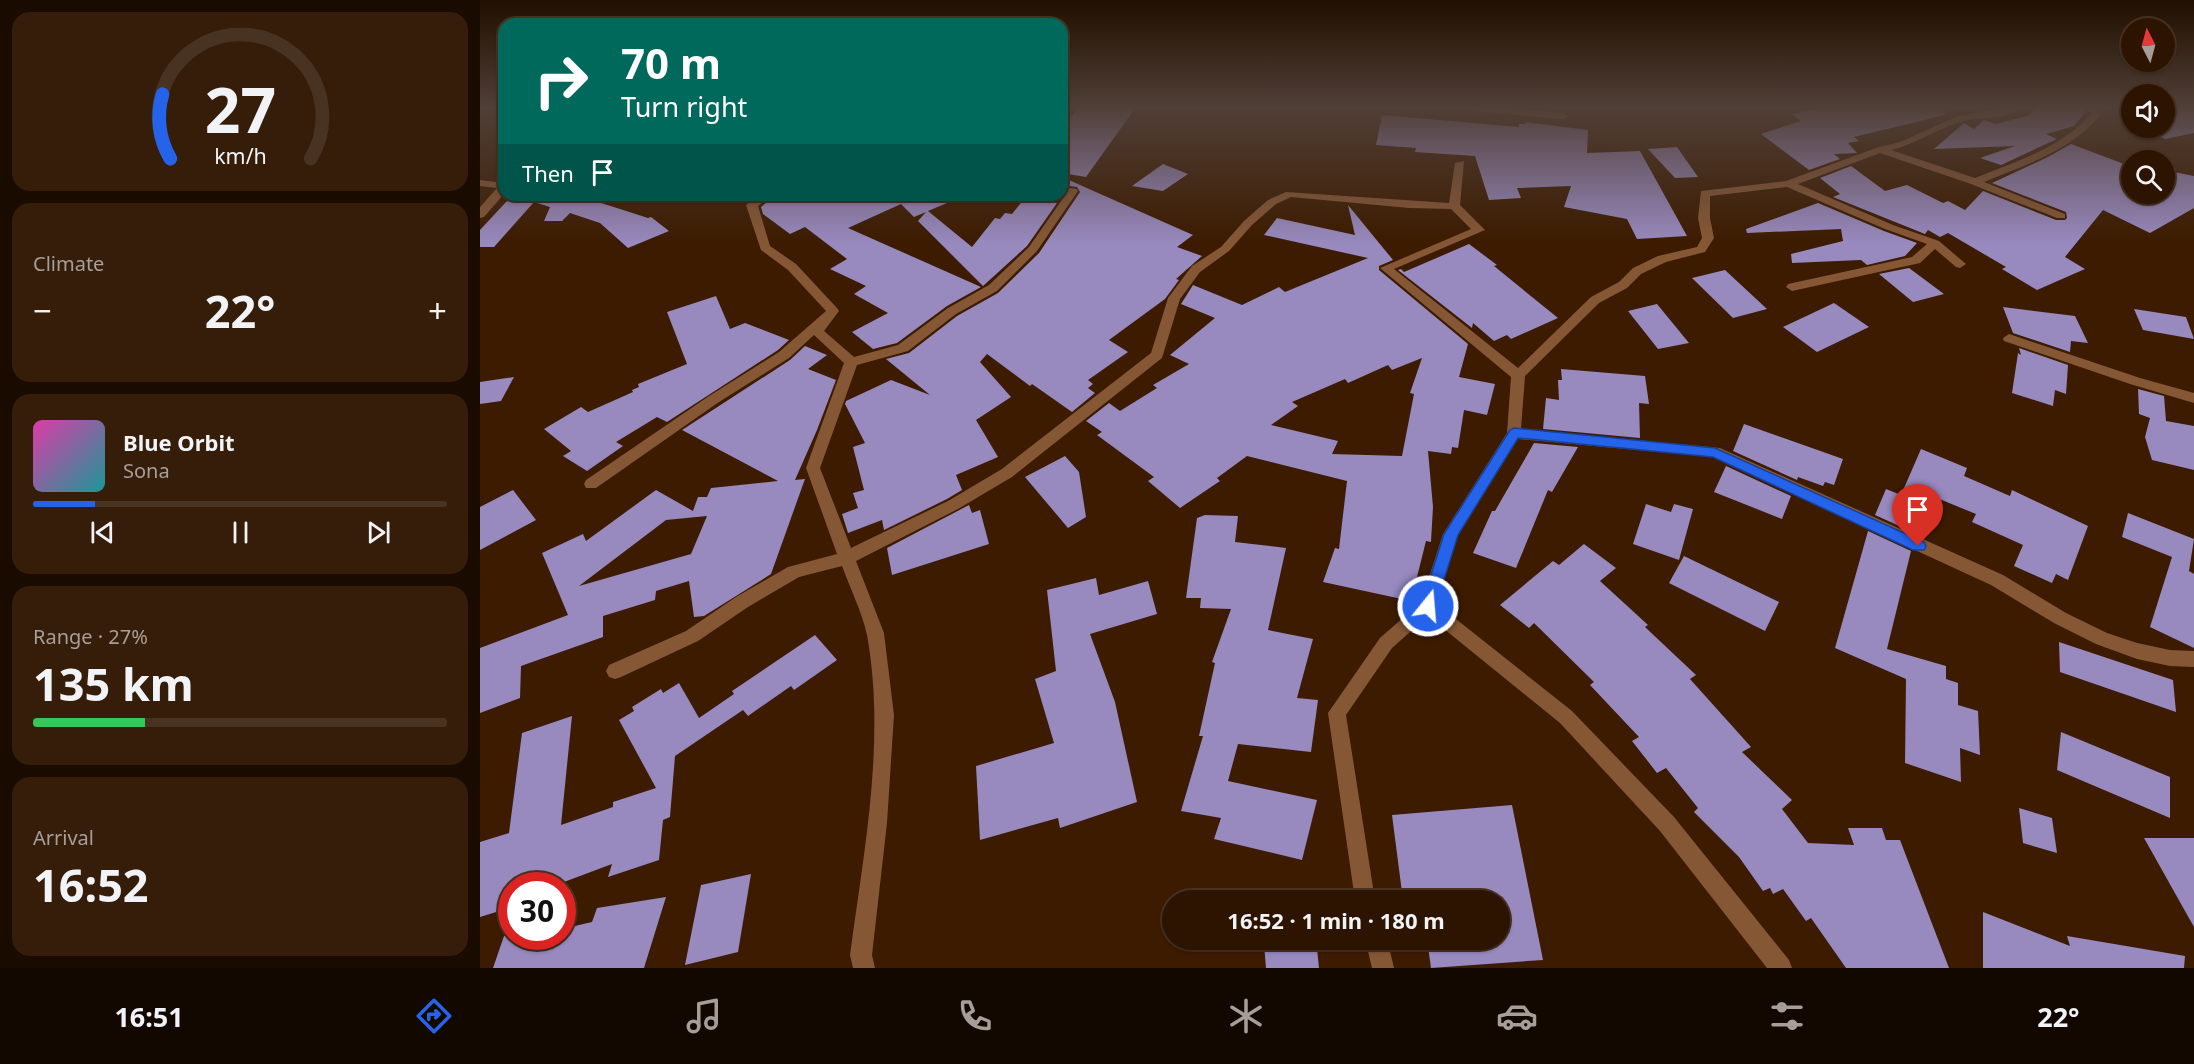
<!DOCTYPE html>
<html lang="en">
<head>
<meta charset="utf-8">
<style>
  :root { --surface:#2d1400; --page:#351d0a; --text:#f1f3f6; --muted:#a79e99; --line:#483322; --accent:#2563eb }
  body { margin:0; font-family:"Noto Sans",sans-serif; background:var(--page); color:var(--text); height:100vh; display:flex; flex-direction:column; font-size:22px; white-space:nowrap }
  * { box-sizing:border-box; margin:0 }
  p { font-size:20px; color:var(--muted) }
  .icon { flex:none; width:33px; height:33px; fill:none; stroke:currentColor; stroke-width:2; stroke-linecap:round; stroke-linejoin:round }
  .map { position:relative; flex:1; overflow:hidden }
  .panel { display:flex; flex-direction:column; gap:12px; padding:12px; background:#190b00; width:480px }
  .panel>* { flex:none }
  .guide { position:absolute; left:18px; top:18px; width:570px; height:183px; border-radius:18px; box-shadow:0 2px 4px #0004,0 0 0 2px var(--line); background:#00695c; color:#fff; overflow:hidden }
  .needle { width:39px; rotate:354deg }
  .tools { position:absolute; left:1641px; top:18px; display:grid; gap:12px }
  .tools a { display:grid; place-items:center; width:54px; height:54px; border-radius:50%; background:var(--surface); box-shadow:0 2px 4px #0004,0 0 0 2px var(--line); font-size:30px }
  .speed { position:absolute; left:18px; top:872px; display:flex; gap:12px; font-size:30px; font-weight:700; text-align:center }
  .speed>* { display:grid; place-content:center; width:78px; height:78px; border-radius:50%; background:var(--surface); box-shadow:0 2px 4px #0004,0 0 0 2px var(--line); line-height:1 }
  .speed .limit { border:9px solid #d22; background:#fff; color:#111 }
  .pin { position:absolute; display:grid; place-items:center; width:51px; height:51px; color:#fff; margin:-62px -26px; border-radius:50% 50% 50% 0; rotate:-45deg; box-shadow:0 0 6px #0007 }
  .pin .icon { rotate:45deg }
  .me { position:absolute; width:66px; margin:-33px; rotate:17deg; stroke-linejoin:round; filter:drop-shadow(0 0 4px #0008) }
  .turn { display:flex; align-items:center; gap:21px; height:126px; padding:0 24px; font-size:27px }
  .turn .icon { width:78px; height:78px; stroke-width:2.5 }
  .turn b { display:block; font-size:42px; line-height:51px }
  .then { display:flex; align-items:center; height:57px; padding:0 24px; background:#0003; gap:12px; font-size:22px }
  .big { font-size:45px; font-weight:700; line-height:1.1 }
  .panel .card { flex:1; display:flex; flex-direction:column; justify-content:center; gap:9px; min-width:0; padding:0 21px; border-radius:18px; background:var(--page) }
  .panel .dial { align-items:center; gap:0 }
  .dial svg { height:156px; overflow:visible; fill:none; stroke:var(--line); stroke-width:7; stroke-linecap:round; text-anchor:middle }
  .dial text { fill:var(--text); stroke:none }
  .song { display:flex; align-items:center; gap:18px }
  .cover { width:72px; height:72px; border-radius:9px; background:linear-gradient(135deg,hsl(320 70% 55%),hsl(180 70% 35%)) }
  .played { height:6px; border-radius:3px; background:linear-gradient(90deg,var(--accent) 15%,var(--line) 15%) }
  .keys { display:flex; justify-content:space-around; direction:ltr }
  .heat { display:flex; justify-content:space-between; align-items:center; font-size:33px; direction:ltr }
  .charge { height:9px; border-radius:4px; background:linear-gradient(90deg,#34c759 27%,var(--line) 0) }
  .trip { position:absolute; left:682px; top:890px; width:348px; height:60px; border-radius:30px; background:var(--surface); box-shadow:0 2px 4px #0004,0 0 0 2px var(--line); font-weight:700; line-height:60px; text-align:center }
  .tabs { display:flex; height:96px; justify-content:space-around; align-items:center; background:#120800; color:var(--muted) }
  .tabs .icon { width:42px; height:42px }
  .tabs .current { color:var(--accent) }
  .tabs b { font-size:27px; color:var(--text) }
  main { display:flex; flex:1; min-height:0 }
  .map>svg:first-child { display:block }
</style>
</head>
<body>
<main>
<section class="panel">
<div class="card dial"><svg viewBox="0 0 100 80">
<path d="M14 69A42 42 0 1 1 86 69"/>
<path d="M14 69A42 42 0 0 1 10 36" stroke="#2563eb"/>
<text x="50" y="56" font-size="32" font-weight="700">27</text>
<text x="50" y="72" font-size="11">km/h</text>
</svg></div>
<div class="card"><p>Climate</p>
<div class="heat"><a>−</a><b class="big">22°</b><a>+</a></div>
</div>
<div class="card">
<div class="song"><i class="cover"></i><div><b>Blue Orbit</b><p>Sona</p></div></div>
<div class="played"></div>
<div class="keys"><svg class="icon" aria-label="previous" viewBox="0 0 24 24"><path d="M18 5L8 12l10 7zM5 5v14"/></svg><svg class="icon" aria-label="pause" viewBox="0 0 24 24"><path d="M8 5v14M16 5v14"/></svg><svg class="icon" aria-label="next" viewBox="0 0 24 24"><path d="M6 5l10 7-10 7zM19 5v14"/></svg></div>
</div>
<div class="card"><p>Range · 27%</p><b class="big">135 km</b><div class="charge"></div></div>
<div class="card"><p>Arrival</p><b class="big">16:52</b></div>
</section>
<div class="map">
<svg width="1714" height="968" viewBox="0 0 1714 968">
  <rect width="100%" height="100%" fill="#3c1b00"/>
  <!-- building -->
  <g fill="#9889bf" fill-rule="evenodd">
    <path d="M599,107H656L606,177L582,173V126Z"/>
    <path d="M1345,107H1464L1465,115L1374,137L1379,141L1368,143L1377,153L1354,154L1360,159L1329,170L1281,134L1321,121L1312,114Z"/>
    <path d="M1556,107H1604L1606,111L1594,126L1566,134L1577,139L1521,165L1500,158L1535,146L1454,149L1484,123L1494,129L1504,120L1516,124L1550,115Z"/>
    <path d="M1684,107H1714V133L1685,139L1665,128H1684Z"/>
    <path d="M902,115L1039,127V124H1045V122L1108,130L1107,153L1160,151L1207,236L1157,239L1147,219L1084,207L1091,186L1037,188L1041,198L1009,200L995,156L935,152L936,148L896,145Z"/>
    <path d="M1591,144L1652,167V194H1684V170L1714,176V208L1670,233L1623,210L1585,257L1605,269L1557,290L1522,269L1526,267L1468,233L1460,237L1448,230L1445,234L1353,197L1360,194L1340,178L1371,166L1405,191L1427,185L1463,203L1468,201L1485,210L1503,191L1576,220H1585L1587,218L1586,212L1512,183L1568,157Z"/>
    <path d="M1197,147L1218,177L1195,178L1168,149Z"/>
    <path d="M683,164L708,174L683,191L652,186Z"/>
    <path d="M582,177L713,235L697,247L722,256L696,279L699,280L685,299L629,340L648,352L608,380L613,384L608,388L615,393L592,412L552,384L550,386L507,354L500,362L531,397L496,420L518,457L476,475L482,490L467,499L404,530L402,520L368,533L362,514L378,508L373,493L384,490L373,447L385,443L365,404L366,401L411,380L450,395L406,359L429,353L477,316L518,293L559,253L600,192L597,187L582,185Z"/>
    <path d="M36,195H124L115,201L168,218L171,217L189,231L148,248L120,223L90,213L82,221H64L70,207L54,202L14,247H0V230L26,202Z"/>
    <path d="M295,195H486L448,211L492,247L515,218L520,219L525,213L532,214L544,199L577,203L547,246L503,286L438,221L446,212L434,217L421,204L368,228L501,287L467,306L417,343L393,349L372,332L408,313L374,294L386,286L350,269L367,259L325,227L310,234L283,214L281,207Z"/>
    <path d="M1338,203L1404,231L1437,243L1425,256L1387,265L1381,260L1312,263L1311,254L1363,241L1361,229L1267,233L1266,229Z"/>
    <path d="M868,205L913,260L899,266V270L988,344L979,377L1015,384L1007,415L984,410L978,448L972,447L971,454L948,451L953,507L951,542L946,541L931,601L843,582L855,548L859,549L867,481L767,456L737,478L740,481L700,508L668,481L674,477L617,435L622,432L606,421L629,403L640,411L677,388L673,385L709,364L690,355L735,318L701,304L713,285L762,305L799,287L805,292L888,258L784,235L797,218L875,235ZM942,358L930,393L934,394L922,456L852,454L858,441L791,425L818,406L812,402L865,379L868,383L908,365L912,370Z"/>
    <path d="M989,244L1017,265L1014,266L1078,318L1031,339L1027,335L1014,341L993,323L992,328L918,270L921,269L924,272Z"/>
    <path d="M1429,268L1464,294L1433,302L1399,274Z"/>
    <path d="M1245,270L1287,309L1253,318L1212,278Z"/>
    <path d="M236,296L250,329L265,323L309,340L298,350L187,422L177,417L136,442L143,446L107,471L83,456L91,451L64,429L101,407L108,412L153,392L152,390L159,387L158,384L207,364L187,312Z"/>
    <path d="M1354,303L1389,327L1337,352L1303,327Z"/>
    <path d="M1177,304L1209,343L1178,349L1148,311Z"/>
    <path d="M1523,307L1595,316L1608,343L1591,341L1590,352L1533,333Z"/>
    <path d="M1654,309L1706,317L1714,339L1663,330Z"/>
    <path d="M325,346L347,355L328,369L356,380L337,430L315,480L325,479L291,574L224,616L214,617L209,581L176,591L175,600L123,616V637L41,666L40,698L0,713V648L88,615L62,553L103,534L106,541L176,490L213,511L218,497H227L231,488L298,481L202,430L310,360ZM227,516L211,554L99,586L186,520Z"/>
    <path d="M1539,348L1588,365L1586,394L1575,390L1573,406L1532,393L1538,353L1541,355Z"/>
    <path d="M1081,369L1165,376L1169,404L1159,403L1160,438L1063,429L1066,398L1079,400L1078,380H1082Z"/>
    <path d="M34,377L21,401L0,404V382Z"/>
    <path d="M1658,389L1684,396L1686,421L1714,426V470L1672,460L1665,437L1670,418L1659,414Z"/>
    <path d="M1264,424L1363,459L1354,485L1345,482L1343,486L1318,477L1317,480L1253,451Z"/>
    <path d="M1054,443L1098,447L1072,492L1068,490L1036,568L993,553L1012,511H1015Z"/>
    <path d="M1441,449L1487,468L1484,476L1530,496L1532,490L1608,526L1588,580L1576,574L1572,583L1534,566L1543,545L1492,522L1496,514L1452,496L1437,534L1395,515L1406,489L1421,495Z"/>
    <path d="M585,456L599,472L606,517L588,528L545,477Z"/>
    <path d="M1246,466L1311,496L1302,519L1234,492Z"/>
    <path d="M33,490L56,520L0,550V507Z"/>
    <path d="M1166,504L1191,512L1194,504L1213,509L1199,560L1153,544Z"/>
    <path d="M489,505L492,513L500,510L509,544L412,575L407,548Z"/>
    <path d="M1648,513L1714,539L1709,571L1714,574V648L1670,627L1692,557L1642,537Z"/>
    <path d="M725,515L758,516L755,542L806,548L788,630L833,639L817,698L838,700L831,752L758,744L748,781L837,800L822,860L734,839L741,818L701,811L723,736H719L735,663L732,662L751,609L720,608L721,598H706L717,518Z"/>
    <path d="M1388,531L1431,551L1407,649L1466,666V679L1478,683V705L1498,711L1500,755L1480,748L1481,782L1425,763L1426,679L1355,648Z"/>
    <path d="M1104,544L1136,568L1120,581L1168,625L1165,627L1216,675L1210,679L1271,747L1262,752L1312,800L1302,809L1328,843L1374,845L1368,828H1402L1406,840H1420L1469,968H1366L1331,918L1326,921L1303,889L1293,894L1290,888L1283,891L1259,857L1214,812L1218,808L1186,768L1177,773L1152,741L1159,737L1110,685L1114,682L1054,623L1049,628L1020,605L1073,561L1079,565Z"/>
    <path d="M1204,556L1299,602L1285,631L1189,583Z"/>
    <path d="M616,578L619,595L668,581L677,614L610,634L635,702L657,802L580,828L578,818L500,840L496,766L574,743L555,679L576,671L567,590Z"/>
    <path d="M335,635L357,660L314,690L311,686L268,716L263,710L195,756L190,817L183,820L179,860L128,877L132,864L76,885H32V907L0,917V842L29,833L42,733L92,716L81,825L133,807V802L176,788L139,720L154,711L152,707L181,689L183,693L199,683L219,718L254,694L252,691Z"/>
    <path d="M1579,642L1693,680L1696,712L1580,672Z"/>
    <path d="M1581,732L1690,777V818L1577,770Z"/>
    <path d="M1032,805L1063,960L951,968L947,939H1020V900H923L912,815Z"/>
    <path d="M1539,808L1572,818L1577,853L1543,843Z"/>
    <path d="M1664,838H1714V927Z"/>
    <path d="M271,874L258,952L205,965L221,885Z"/>
    <path d="M186,897L164,968H13L24,936H82V929L112,922L117,908Z"/>
    <path d="M1503,912L1590,946L1587,936L1705,956L1704,968H1503Z"/>
    <path d="M818,939H836L839,968H786L784,944Z"/>
  </g>
  <g fill="none" stroke-linecap="round" stroke-linejoin="round">
    <!-- minor -->
    <g fill="#865735" fill-rule="evenodd">
      <path d="M976,107H1019L1083,113L1088,116L1083,119L981,110Z"/>
      <path d="M1529,107H1543C1526,120 1503,116 1484,121C1459,127 1437,144 1411,150L1495,178C1535,162 1581,148 1611,114L1606,107H1616L1621,114C1593,150 1545,165 1504,182L1585,214V218H1577L1491,184L1400,153L1318,184L1413,225L1459,241L1486,264L1480,268L1476,267L1455,249L1440,263L1312,291L1306,287L1308,284L1432,257L1447,244L1405,229L1307,187L1230,196V218L1234,238L1225,252L1186,262L1161,274L1147,288L1119,303L1045,376L1041,429L1240,448L1523,575L1586,613L1627,633L1657,643L1690,650L1714,651V667L1690,666L1657,659L1616,644L1574,623L1511,585L1233,457L1038,439L978,535L957,604L1092,711L1194,817L1309,960L1312,968H1287L1180,831L1080,723L948,616L912,648L866,715L895,900H875L848,713L900,638L941,602L963,534L1027,433L1031,377L900,268L991,229L971,209L929,208L811,197L796,204L772,225L749,251L720,272L700,299L682,358L532,477L478,509L376,561L404,633L414,715L407,823L392,955L395,968H373L370,955C384,850 406,740 387,635C382,612 370,588 362,566L319,577L268,607L218,641L141,677L135,679L129,677L126,671L129,665L206,631L256,597L308,567L357,554L326,468L364,363L334,335L309,358L239,402L116,488H106L104,484L106,480L229,396L299,352L346,311L308,270L281,250L266,205L280,195H293L278,206L290,246L316,264L357,308L359,311L344,331L374,357L418,345L468,308L509,285L549,247L586,194L582,193V187L597,189L598,191L557,251L517,291L476,314L428,351L377,365L340,468L371,548L468,501L522,469L671,353L688,298L712,266L741,247L764,221L788,200L806,192L969,203L975,163L984,161L980,205L1005,230L914,269L1038,368L1111,297L1139,282L1153,268L1178,256L1217,247L1222,238L1218,218L1221,191L1306,181L1396,148L1420,142L1478,116Z"/>
      <path d="M0,180L24,183V194L4,217L0,218V207L17,188L0,186Z"/>
      <path d="M1529,334L1660,378L1714,393V403L1650,384L1524,341L1523,338Z"/>
      <path d="M885,939H907L914,968H892Z"/>
    </g>
  </g>
  <!-- sky -->
  <linearGradient id="sky" x2="0" y2="1"><stop stop-color="#210f00"/><stop offset="0.44" stop-color="#503f37"/><stop offset="1" stop-color="#503f37" stop-opacity="0"/></linearGradient>
  <rect width="1714" height="243" fill="url(#sky)"/>
  <!-- route -->
  <path fill="#2563eb" stroke="#184099" stroke-width="1.5" d="M1034,428L1235,448L1444,542L1446,546L1444,550H1433L1233,457L1038,438L978,535L954,611L948,613L943,611L941,606L964,534L1030,430Z"/>
</svg>
<div class="tools">
<a><svg class="needle" viewBox="-14 -14 28 28"><path d="M0-13l5 13h-10z" fill="#e53935"/><path d="M0 13l5-13h-10z" fill="#a79e99"/></svg></a>
<a><svg class="icon" aria-label="sound" viewBox="0 0 24 24"><path d="M4 9h4l5-4v14l-5-4H4zM17 9q2 3 0 6"/></svg></a>
<a><svg class="icon" aria-label="search" viewBox="0 0 24 24"><circle cx="10" cy="10" r="6"/><path d="M15 15l6 6"/></svg></a>
</div>
<div class="speed"><div class="limit">30</div></div>
<div class="pin" style="left:1438px;top:546px;background:#d93025"><svg class="icon" aria-label="arrive" viewBox="0 0 24 24"><path d="M6 21V4h12l-3 4 3 4H6"/></svg></div>
<svg class="me" style="left:948px;top:606px" viewBox="-20 -20 40 40"><circle r="17" fill="#2563eb" stroke="#fff" stroke-width="3"/><path d="M0-11L8 9 0 5-8 9z" fill="#fff"/></svg>
<div class="trip">16:52 · 1 min · 180 m</div>
<div class="guide">
<div class="turn"><svg class="icon" aria-label="right" viewBox="0 0 24 24"><path d="M7 20v-9h11M14 6l5 5-5 5"/></svg><div><b>70 m</b>Turn right</div></div>
<div class="then">Then<svg class="icon" aria-label="arrive" viewBox="0 0 24 24"><path d="M6 21V4h12l-3 4 3 4H6"/></svg></div>
</div>
</div>
</main>
<nav class="tabs">
<b>16:51</b>
<svg class="icon current" aria-label="directions" viewBox="0 0 24 24"><path d="M12 3l9 9-9 9-9-9zM9 14v-3h6M13 9l2 2-2 2"/></svg>
<svg class="icon" aria-label="music" viewBox="0 0 24 24"><path d="M9 18V5l10-2v13"/><circle cx="6" cy="18" r="3"/><circle cx="16" cy="16" r="3"/></svg>
<svg class="icon" aria-label="phone" viewBox="0 0 24 24"><path d="M5 4h4l2 5-3 2q2 4 5 5l2-3 5 2v4C11 20 4 13 5 4z"/></svg>
<svg class="icon" aria-label="climate" viewBox="0 0 24 24"><path d="M12 3v18M4 7l16 10M4 17L20 7"/></svg>
<svg class="icon" aria-label="car" viewBox="0 0 24 24"><path d="M5 17H2v-5l4-1 3-4h7l3 4 3 1v5h-3M9 17h6M6 11h13"/><circle cx="7" cy="17" r="2"/><circle cx="17" cy="17" r="2"/></svg>
<svg class="icon" aria-label="filters" viewBox="0 0 24 24"><path d="M4 7h16M4 17h16"/><circle cx="9" cy="7" r="2"/><circle cx="15" cy="17" r="2"/></svg>
<b>22°</b>
</nav>
</body>
</html>
